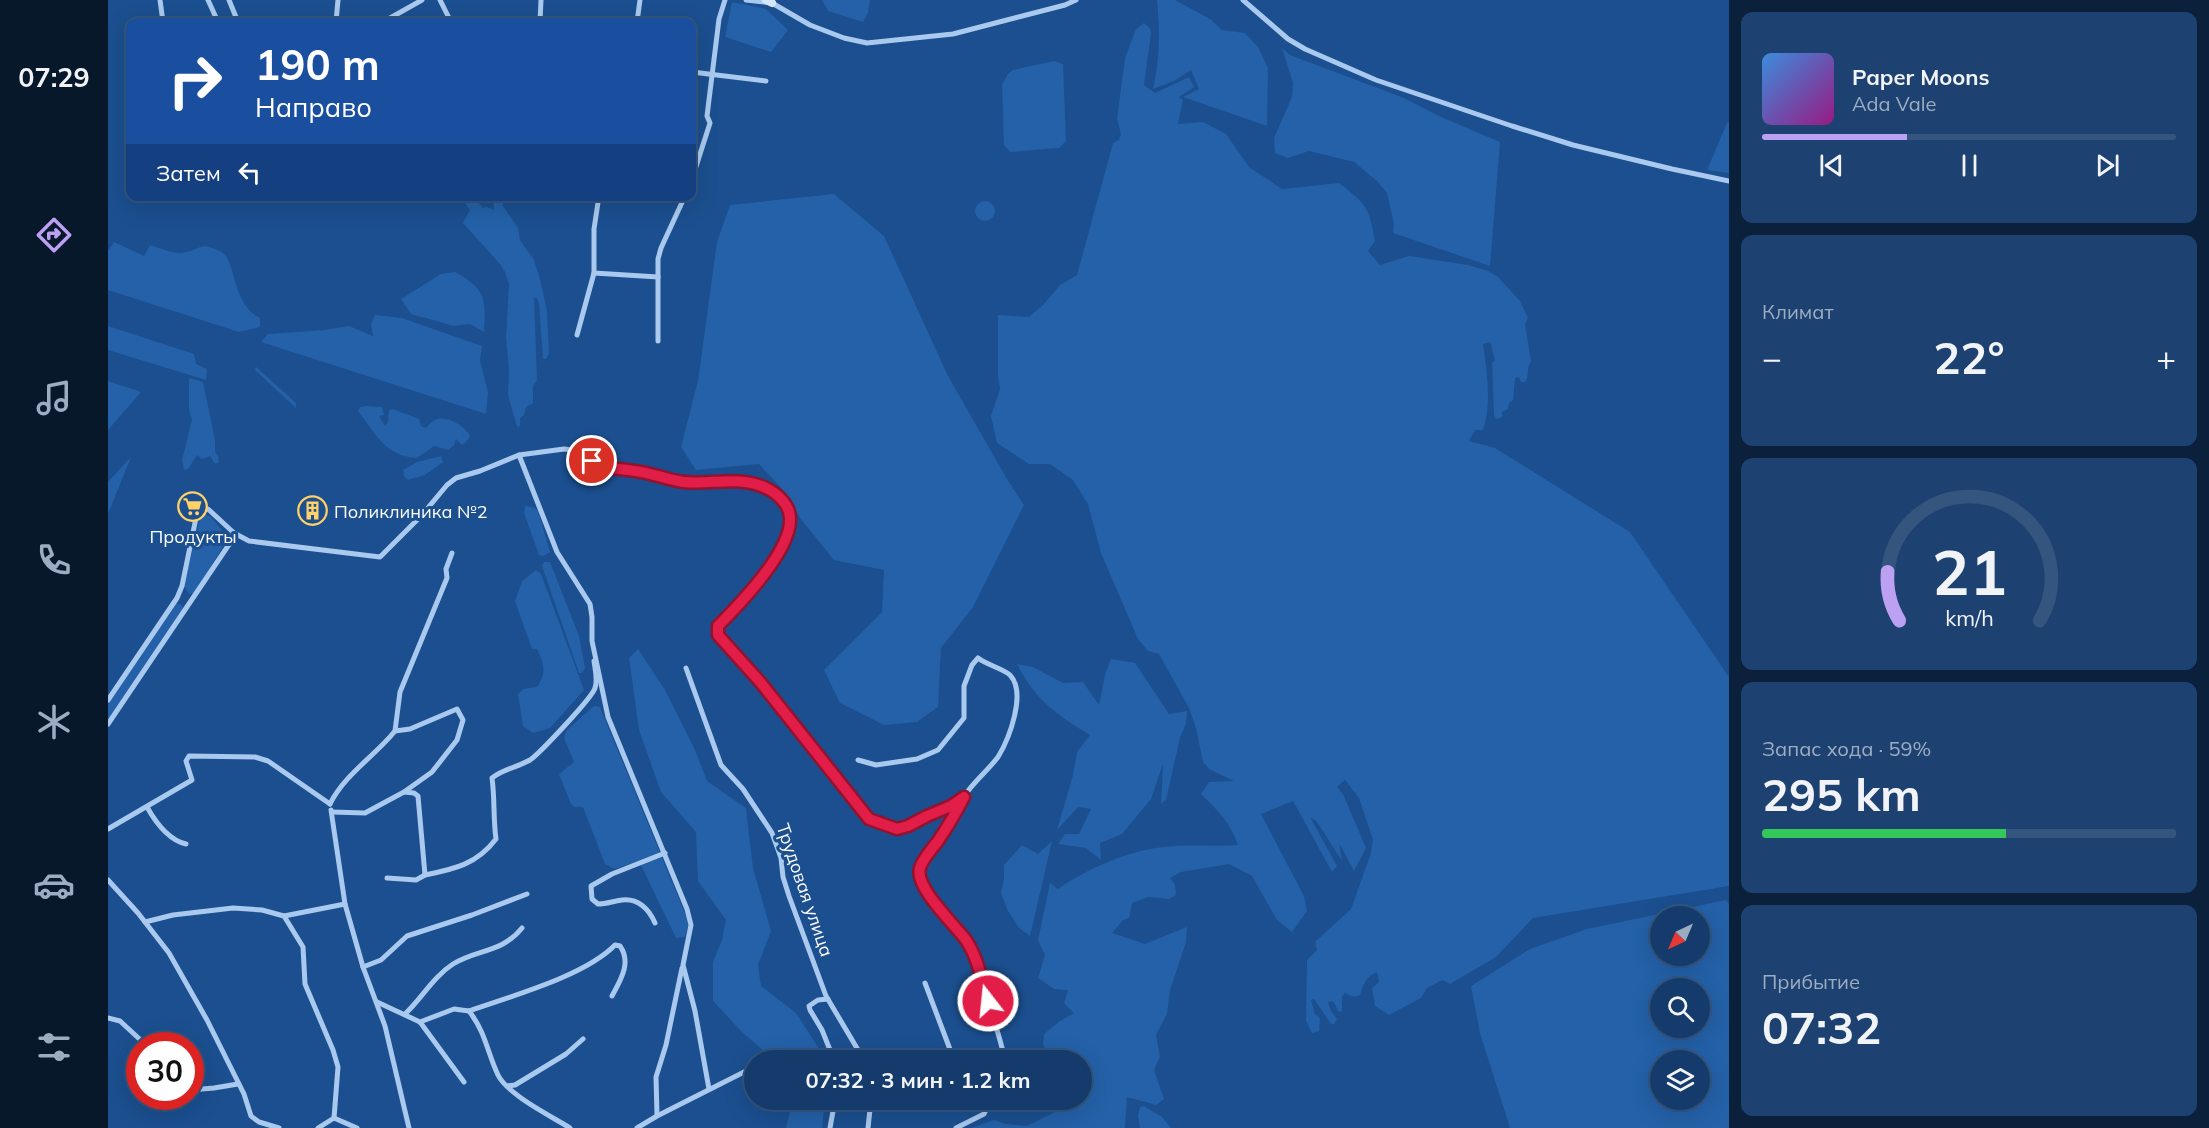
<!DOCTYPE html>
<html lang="ru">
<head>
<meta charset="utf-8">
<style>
  :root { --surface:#143b6b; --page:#1d4271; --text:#f1f3f6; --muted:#9dadc1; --line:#33557e; --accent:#bca0f2 }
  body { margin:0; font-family:Mulish,sans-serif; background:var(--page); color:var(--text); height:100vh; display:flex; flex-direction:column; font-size:22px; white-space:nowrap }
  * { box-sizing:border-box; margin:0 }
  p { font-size:20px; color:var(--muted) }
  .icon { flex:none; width:33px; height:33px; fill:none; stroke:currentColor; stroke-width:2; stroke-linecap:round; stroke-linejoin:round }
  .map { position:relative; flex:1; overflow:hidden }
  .panel { display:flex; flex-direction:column; gap:12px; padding:12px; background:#0b203b; width:480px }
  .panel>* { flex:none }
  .hud { position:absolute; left:18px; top:18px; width:570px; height:183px; border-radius:12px; box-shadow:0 6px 24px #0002,0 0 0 2px var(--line); background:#1a4fa0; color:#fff; overflow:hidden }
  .needle { width:39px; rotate:224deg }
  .buttons { position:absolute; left:1542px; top:906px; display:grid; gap:12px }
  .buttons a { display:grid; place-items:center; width:60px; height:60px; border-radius:50%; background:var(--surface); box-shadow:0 6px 24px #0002,0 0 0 2px var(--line); font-size:30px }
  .speed { position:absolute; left:18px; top:1032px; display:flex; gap:12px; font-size:30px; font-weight:700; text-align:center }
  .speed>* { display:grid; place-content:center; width:78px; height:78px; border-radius:50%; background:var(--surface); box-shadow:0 6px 24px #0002,0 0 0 2px var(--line); line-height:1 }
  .speed .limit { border:9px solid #d22; background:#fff; color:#111 }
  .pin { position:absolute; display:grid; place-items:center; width:51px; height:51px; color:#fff; margin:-26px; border:3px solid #fff; border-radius:50%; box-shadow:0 2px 6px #0007 }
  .me { position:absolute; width:66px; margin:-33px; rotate:344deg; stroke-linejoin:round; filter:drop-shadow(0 0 4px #0008) }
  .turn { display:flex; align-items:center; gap:21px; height:126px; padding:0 30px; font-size:27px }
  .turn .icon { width:78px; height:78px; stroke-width:2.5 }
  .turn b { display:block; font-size:42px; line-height:51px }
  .then { display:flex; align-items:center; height:57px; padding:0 30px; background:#0003; gap:12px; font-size:22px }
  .big { font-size:45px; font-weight:700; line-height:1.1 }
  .panel .card { flex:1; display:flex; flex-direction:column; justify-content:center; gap:9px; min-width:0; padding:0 21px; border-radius:12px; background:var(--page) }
  .panel .dial { align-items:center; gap:0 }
  .dial svg { height:156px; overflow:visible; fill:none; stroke:var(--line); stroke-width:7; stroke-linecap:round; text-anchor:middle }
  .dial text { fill:var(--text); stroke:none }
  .song { display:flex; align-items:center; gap:18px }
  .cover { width:72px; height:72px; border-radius:9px; background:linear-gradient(135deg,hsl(210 70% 55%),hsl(310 70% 35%)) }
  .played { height:6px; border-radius:3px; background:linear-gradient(90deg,var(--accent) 35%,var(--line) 35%) }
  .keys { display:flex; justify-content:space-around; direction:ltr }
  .heat { display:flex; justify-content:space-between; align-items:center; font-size:33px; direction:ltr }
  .charge { height:9px; border-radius:4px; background:linear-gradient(90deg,#34c759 59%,var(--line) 0) }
  .trip { position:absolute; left:636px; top:1050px; width:348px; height:60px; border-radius:30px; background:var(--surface); box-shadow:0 6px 24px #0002,0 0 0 2px var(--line); font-weight:700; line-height:60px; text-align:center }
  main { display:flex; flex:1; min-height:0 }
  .tabs { display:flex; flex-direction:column; width:108px; justify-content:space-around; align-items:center; background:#08182b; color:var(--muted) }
  .tabs .icon { width:42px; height:42px }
  .tabs .selected { color:var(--accent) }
  .tabs b { font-size:27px; color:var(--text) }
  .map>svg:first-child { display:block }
</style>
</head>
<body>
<main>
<nav class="tabs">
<b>07:29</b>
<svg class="icon selected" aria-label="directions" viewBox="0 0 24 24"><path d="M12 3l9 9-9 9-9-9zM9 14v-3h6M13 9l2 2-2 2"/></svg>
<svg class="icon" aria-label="music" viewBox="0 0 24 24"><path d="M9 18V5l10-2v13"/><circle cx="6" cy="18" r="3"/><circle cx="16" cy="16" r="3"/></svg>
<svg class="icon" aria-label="phone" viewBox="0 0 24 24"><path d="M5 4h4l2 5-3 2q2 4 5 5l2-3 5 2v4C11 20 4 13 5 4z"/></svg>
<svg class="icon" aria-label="climate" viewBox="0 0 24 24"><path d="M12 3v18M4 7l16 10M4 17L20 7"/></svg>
<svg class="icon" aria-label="car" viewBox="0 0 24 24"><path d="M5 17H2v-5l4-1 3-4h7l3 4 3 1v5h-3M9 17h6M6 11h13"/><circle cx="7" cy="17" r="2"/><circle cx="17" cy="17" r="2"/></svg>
<svg class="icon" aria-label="filters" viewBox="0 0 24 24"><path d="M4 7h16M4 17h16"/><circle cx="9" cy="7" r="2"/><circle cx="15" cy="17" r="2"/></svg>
</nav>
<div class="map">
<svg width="1621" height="1128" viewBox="0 0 1621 1128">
  <rect width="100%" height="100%" fill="#1b4f8f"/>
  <!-- green -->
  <g fill="#2461a8" fill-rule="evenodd">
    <path d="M714,0H762L760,13L755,22L720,11Z"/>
    <path d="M1049,0H1067L1102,19L1114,30L1137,33L1150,47L1160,68L1159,126L1075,97L1091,89L1083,70L1066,81L1045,89C1052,60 1052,29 1049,0Z"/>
    <path d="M624,2L658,9L680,30L663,52L617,37Z"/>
    <path d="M1036,23L1042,28L1043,33L1036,85L1047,93L1081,77L1086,87L1071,97L1075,100L1070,124L1095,122L1118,134L1141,167L1174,189L1231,183C1258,204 1261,206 1267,241L1260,251L1272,265L1301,256L1360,265L1380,271L1390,277L1412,301L1420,318L1417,324L1423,362C1418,367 1422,376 1417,382H1413L1411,377L1407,378L1405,400L1401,403L1400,409L1394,412V417L1388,419L1386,415L1384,363L1387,360L1382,342L1375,344C1379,372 1384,403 1375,430H1367L1361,441L1387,448L1522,532L1621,677V886L1425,918L1388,957L1342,984L1334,980L1319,988L1313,998L1281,1015L1267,1006L1264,988L1271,982L1269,972C1258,977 1256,983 1252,995C1245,998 1242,996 1237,993L1234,997V1011L1231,1012L1225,1001L1220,1002L1223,1011L1229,1019L1226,1024H1223L1206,999L1203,1000L1207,1014L1212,1018L1211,1031L1204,1033L1198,1021L1199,960L1209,950L1207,942L1243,909L1262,856L1265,840L1251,798L1237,780L1229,787L1235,794L1258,848L1246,871L1231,843L1234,861L1209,822L1202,817L1229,866L1224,872L1185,801L1153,814L1196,896L1199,911L1184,932L1169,920L1144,876L1121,864L1073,872L1062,878L1067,885L1068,895L1061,899L1040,897L1024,903L1021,918L1015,920L1004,933L1037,944L1079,927L1078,942L1062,990L1059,1014L1048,1035L1052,1057L1046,1070L1056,1099L1048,1105L1019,1097L1017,1128H863L886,1120L898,1124L919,1126L979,1096L974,1092V1060H942L935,1044L936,1034L952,1021L966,1013L956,1003L960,990L946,989L930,978L937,955L930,940L942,883L950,889C978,869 1022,850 1056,847C1081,844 1106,847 1130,845C1123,824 1109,809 1093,794L1101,782L1126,781L1101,769L1095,762L1088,728L1081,708L1051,654L1040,651L1030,639L993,553L980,504L965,480L942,464H921L889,443L883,416L892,389L890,375V315L921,317L935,305L952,285L969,275L1005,143L1011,140L1013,134L1009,119L1017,58L1028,29Z"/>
    <path d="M1174,48L1182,55L1296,98L1333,117L1392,142L1382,266L1285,233L1286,224L1279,193L1269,181L1246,162L1201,151L1180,158L1167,153L1166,138L1184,97L1185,83Z"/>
    <path d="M946,61L955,64L958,141L951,148L902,152L896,145L894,85L900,74L905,70Z"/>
    <path d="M1619,123H1621V173L1599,170Z"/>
    <path d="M726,194L776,236L840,376L899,479L916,505L865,607L833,648L830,707L809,722L776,725L732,703L716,670L774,612L776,570L726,560L692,518L677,492L651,464L588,470L573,447L590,381L609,242L622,205Z"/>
    <path d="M359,197H366L375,208L379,207L386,210L385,197H394L395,206L410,228L412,240L426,260L432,279L439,311L441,353L438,359H435L431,303L429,298H426L429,380L425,386V403L418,407L416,415L412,418V426L409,427L400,395L401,370L398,338L401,284L397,272L392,264L355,223L362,210L357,203Z"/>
    <circle cx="877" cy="211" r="10"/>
    <path d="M6,242L36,256L42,245C50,247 65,254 73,253C92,251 91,240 113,252C129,260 123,304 152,318V327L131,332L0,290V251Z"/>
    <path d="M347,272C378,289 378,299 376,332L362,324L346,326L303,314L293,299L333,274Z"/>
    <path d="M267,315L294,318L374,346L372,361L380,392L378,414L153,342L160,334L217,330L241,326L265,336L263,324Z"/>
    <path d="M0,326L86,354L88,364L99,369L98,380L0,350Z"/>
    <path d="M148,367L188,403V408L147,370Z"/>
    <path d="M81,378L95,382L107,440V452L110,456L111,462L107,464L102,456L94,459L89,455L80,469L76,470L74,460L84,420L81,410Z"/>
    <path d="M0,381L33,392L0,430Z"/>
    <path d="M258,406L274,407L276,415L271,416L277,426L280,422L281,410L285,409L311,419L313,426L318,428C321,425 324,421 329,419C340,416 357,426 362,436L358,442L354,445L348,439L346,445L340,450L326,446L309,458C277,456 268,434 250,411L252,407Z"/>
    <path d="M333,456L335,462L317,475L300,480L296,476L295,470L309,462Z"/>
    <path d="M23,457L0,514V482Z"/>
    <path d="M417,506L427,508L430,511L442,552L435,556L431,555L416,513Z"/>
    <path d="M96,514L103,517L120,538L87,593L81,594L76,586L92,518Z"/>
    <path d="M436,562H442L471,636L477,668L474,673H471L434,566Z"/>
    <path d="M428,570L433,574L476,690L442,728L425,733L415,726L410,694L415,689L429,687C439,673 436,664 429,649H424L407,601L414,581Z"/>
    <path d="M67,603L74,605L75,609L0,721V704Z"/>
    <path d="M530,649L557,690L587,750L599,781L638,808L645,868L663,931L650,965L653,986L688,1013L710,1047L716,1060H666L633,1031L605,1001V962L614,940L618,920L590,881L588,832L553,792L531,730L521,658Z"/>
    <path d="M1003,659L1027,663L1061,714L1079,711L1078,723L1072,738L1058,800L1053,804L1055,764L1043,799L1014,834L992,843L993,860L978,848L950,844L957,834H971L983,809L970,807L949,830L965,775L969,752L982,735C948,714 928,701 909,664L925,667L955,683L975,682L991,705L997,675Z"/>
    <path d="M486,706L492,707L581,923L577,937L568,938L531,861L506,869L497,864L475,807H467L463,804L451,774L466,762L456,738L458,731Z"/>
    <path d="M944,841L922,936L911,928L900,911L893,893L896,879V865L914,845L930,854Z"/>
    <path d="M1618,900L1621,904V1128H1402L1372,1033L1363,986L1422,949L1479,929ZM1552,916H1592V956H1552ZM1552,988H1592V1028H1552ZM1552,1060H1592V1100H1552Z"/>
    <path d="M685,1100H717L714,1128H678Z"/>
    <path d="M1036,1106L1054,1117L1063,1128H1032L1030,1115L1032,1107Z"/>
  </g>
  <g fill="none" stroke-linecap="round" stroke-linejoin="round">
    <!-- street -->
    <g stroke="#a9c9ee" stroke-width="5">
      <path d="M52,0L55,22"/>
      <path d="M100,0L110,22"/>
      <path d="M121,0L130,22"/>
      <path d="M332,0L343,22"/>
      <path d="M638,0L664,3L702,25L736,38L759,43L845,34L957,5L968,0"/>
      <path d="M1135,0L1180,39L1197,49L1268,80L1404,126L1465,145L1564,169L1621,181"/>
      <path d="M228,22L230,0"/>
      <path d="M275,22L314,0"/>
      <path d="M432,22L433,0"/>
      <path d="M529,22L532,0"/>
      <path d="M584,72L658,81"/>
      <path d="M584,179L602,123L599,116L611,19L617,0"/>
      <path d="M486,273L550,277"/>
      <path d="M469,335L486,273V229L491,196"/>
      <path d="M550,341V259L553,248L577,196"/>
      <path d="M411,455L449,552L482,604L484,617V641L500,717L579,909L583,925L575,965L587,1011L601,1089"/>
      <path d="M578,668L613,765L635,789L664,833L673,858L675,877L681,896L718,996L756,1060"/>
      <path d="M0,700L69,598L74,586L89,513L95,509H100L126,533L141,541L272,557L314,515L339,485L348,478L372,471L411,455L456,449L465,450L494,468L528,471L576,482L617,481L640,483L657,487L669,495L678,505L683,515L682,527L670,552L650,582L610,626V635L653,683L761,819L789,829L800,826L819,816L843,806L856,797"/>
      <path d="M0,724L122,543L126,533"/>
      <path d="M287,731L292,692L339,578L338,569L344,553"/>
      <path d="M750,760L768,765L809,759L830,750L856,718V686L864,665L870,658C879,665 896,669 902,675C919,693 901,739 890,757C881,769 869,779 860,791C853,800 851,810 845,819C835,833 816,853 812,868C806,887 846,925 857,939C869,955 873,976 878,995C885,1016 892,1038 897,1060"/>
      <path d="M296,792L306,793L310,796L317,875C347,869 369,864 388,839C385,818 387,799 384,778C395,769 410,767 422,760C431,754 484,698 487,688C490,680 487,669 486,661"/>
      <path d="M222,804C237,774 267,756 287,731L302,729L349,709L355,720L349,740L324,772L296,792L257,813L224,812"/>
      <path d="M39,807C48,823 60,840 78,844"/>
      <path d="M223,810L237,904L255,967L277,1026L301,1128"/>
      <path d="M0,829L84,780L78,761L81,756L147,757L160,761L222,804"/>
      <path d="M279,878L308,880L317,875"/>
      <path d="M0,880L30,913L61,953L99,1020L136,1094L143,1116L151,1122L171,1128"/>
      <path d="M176,916L195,947L197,984L225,1050L230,1067L226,1118"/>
      <path d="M37,922L65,915L125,908L154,910L176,916L237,904"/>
      <path d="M547,923C541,909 530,898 514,900C505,901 499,904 490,904L484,899L483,886L504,874L557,853"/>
      <path d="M255,967L273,960L299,936L364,915L419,894"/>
      <path d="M817,983L846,1060"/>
      <path d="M720,999L710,1000L701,1006L702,1010L714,1030L726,1060"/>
      <path d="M269,1002L312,1022L356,1082"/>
      <path d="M361,1011C378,1033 379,1052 390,1075C400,1095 443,1116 462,1128"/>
      <path d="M297,1014C314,998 325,977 345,964C369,949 394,953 414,928"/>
      <path d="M0,1018L12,1021L39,1046"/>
      <path d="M312,1022L346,1009L361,1011C403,996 477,976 507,945L512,946C524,963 512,981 504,996"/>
      <path d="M399,1086L407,1085L458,1054L475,1039"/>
      <path d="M82,1090L106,1088L130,1084"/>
      <path d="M549,1116L548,1077L558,1045L574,968"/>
      <path d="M210,1128L226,1118L249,1128"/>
      <path d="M529,1128L549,1116L646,1067"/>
      <path d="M722,1128L727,1100"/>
      <path d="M760,1128L763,1100"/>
      <path d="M848,1128L876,1114L883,1100"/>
    </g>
    <!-- secondary -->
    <path stroke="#d6e6fa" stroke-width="8" d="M658,0L664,3"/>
  </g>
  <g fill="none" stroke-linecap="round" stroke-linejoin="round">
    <defs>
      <path id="route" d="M484,461C498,470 511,468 527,471C544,473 560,480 576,482C603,485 632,475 658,488C669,493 682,505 682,518C684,550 632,604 610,626V635L653,683L761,819L789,829L800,826L819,816L843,806L856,797C848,813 840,826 830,841C824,849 815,858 812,868C806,887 847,925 858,940C870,958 874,981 880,1001"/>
    </defs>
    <!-- route casing -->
    <use href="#route" stroke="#92132f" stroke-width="15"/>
    <!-- route -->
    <use href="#route" stroke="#e11d48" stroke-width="10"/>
  </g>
  <!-- icons -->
  <defs>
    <symbol id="supermarket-ring" viewBox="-11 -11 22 22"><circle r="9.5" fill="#1b4f8f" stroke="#ffd166" stroke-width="1.5"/><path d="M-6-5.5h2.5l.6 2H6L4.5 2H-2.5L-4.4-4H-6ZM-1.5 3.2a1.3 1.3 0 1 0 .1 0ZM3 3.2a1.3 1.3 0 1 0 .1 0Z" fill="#ffd166"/></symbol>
    <symbol id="building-ring" viewBox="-11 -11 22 22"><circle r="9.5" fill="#1b4f8f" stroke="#ffd166" stroke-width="1.5"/><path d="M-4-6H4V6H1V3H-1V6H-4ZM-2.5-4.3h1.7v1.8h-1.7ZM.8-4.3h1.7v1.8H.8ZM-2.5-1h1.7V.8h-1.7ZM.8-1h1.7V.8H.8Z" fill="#ffd166"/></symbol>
  </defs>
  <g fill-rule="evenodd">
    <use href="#supermarket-ring" x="68" y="490" width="33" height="33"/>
    <use href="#building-ring" x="188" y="494" width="33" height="33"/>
  </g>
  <g text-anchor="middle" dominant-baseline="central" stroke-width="6" stroke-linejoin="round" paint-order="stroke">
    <!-- poi labels -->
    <g font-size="18" fill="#fff" stroke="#1b4f8f" text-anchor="start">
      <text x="226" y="511">Поликлиника №2</text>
      <text x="85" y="536" text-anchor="middle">Продукты</text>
    </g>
    <!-- street labels -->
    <g font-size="18" fill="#fff" stroke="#1b4f8f">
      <text transform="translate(697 890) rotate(71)">Трудовая улица</text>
    </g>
  </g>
</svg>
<div class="buttons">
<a><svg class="needle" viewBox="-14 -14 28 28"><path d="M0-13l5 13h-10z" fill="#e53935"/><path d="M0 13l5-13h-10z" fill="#9dadc1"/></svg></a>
<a><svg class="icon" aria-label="search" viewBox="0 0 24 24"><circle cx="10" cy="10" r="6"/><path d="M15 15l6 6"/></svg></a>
<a><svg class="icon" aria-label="layers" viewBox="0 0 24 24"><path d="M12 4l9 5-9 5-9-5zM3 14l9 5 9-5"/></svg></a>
</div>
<div class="speed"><div class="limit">30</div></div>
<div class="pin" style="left:484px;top:461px;background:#d93025"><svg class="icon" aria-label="arrive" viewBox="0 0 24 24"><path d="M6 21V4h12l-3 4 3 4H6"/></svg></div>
<svg class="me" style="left:880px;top:1001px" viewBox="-20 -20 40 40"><circle r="17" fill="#e11d48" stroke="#fff" stroke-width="3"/><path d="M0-11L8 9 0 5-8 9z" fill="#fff"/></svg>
<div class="trip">07:32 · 3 мин · 1.2 km</div>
<div class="hud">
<div class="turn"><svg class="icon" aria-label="right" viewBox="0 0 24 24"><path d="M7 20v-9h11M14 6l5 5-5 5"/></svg><div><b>190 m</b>Направо</div></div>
<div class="then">Затем<svg class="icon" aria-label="left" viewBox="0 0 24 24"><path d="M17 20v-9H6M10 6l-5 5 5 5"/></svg></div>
</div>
</div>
<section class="panel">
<div class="card">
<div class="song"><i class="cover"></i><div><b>Paper Moons</b><p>Ada Vale</p></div></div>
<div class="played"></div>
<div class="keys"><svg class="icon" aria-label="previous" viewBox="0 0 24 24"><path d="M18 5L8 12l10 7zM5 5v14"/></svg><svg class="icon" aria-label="pause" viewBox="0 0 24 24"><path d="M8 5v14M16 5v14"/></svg><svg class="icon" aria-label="next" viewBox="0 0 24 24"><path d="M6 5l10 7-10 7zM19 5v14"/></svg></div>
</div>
<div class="card"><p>Климат</p>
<div class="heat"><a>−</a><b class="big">22°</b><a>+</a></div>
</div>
<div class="card dial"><svg viewBox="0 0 100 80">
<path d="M14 69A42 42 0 1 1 86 69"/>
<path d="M14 69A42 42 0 0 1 8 44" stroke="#bca0f2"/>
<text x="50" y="56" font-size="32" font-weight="700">21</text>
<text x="50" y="72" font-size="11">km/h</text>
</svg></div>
<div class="card"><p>Запас хода · 59%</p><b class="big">295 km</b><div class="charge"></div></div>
<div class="card"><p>Прибытие</p><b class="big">07:32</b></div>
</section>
</main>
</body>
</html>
